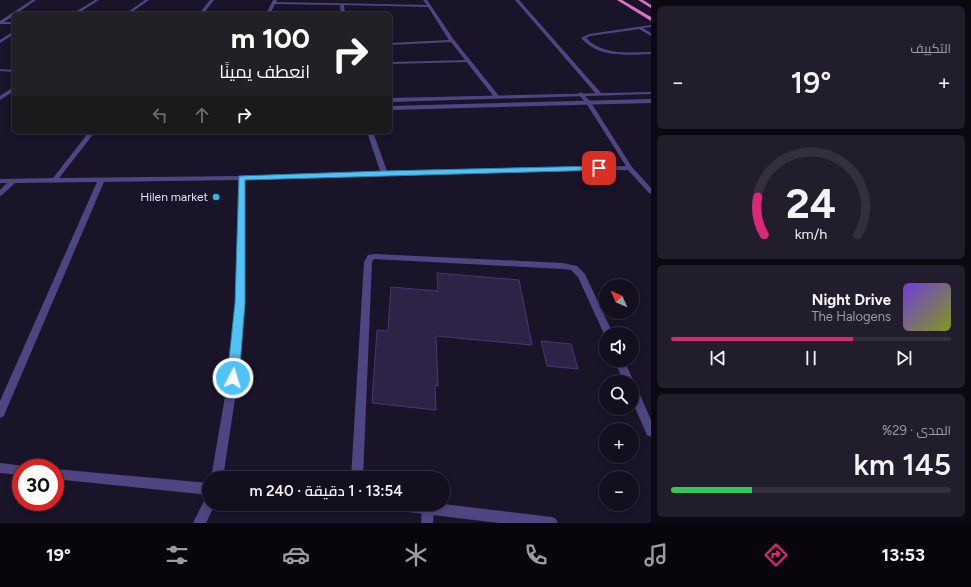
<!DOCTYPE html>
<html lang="ar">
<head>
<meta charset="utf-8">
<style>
  :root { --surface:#140f1f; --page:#211d2c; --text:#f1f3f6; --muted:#9d9ca4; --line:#332f3d; --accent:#db2777 }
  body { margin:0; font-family:Figtree,Cairo,sans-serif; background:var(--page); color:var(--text); direction:rtl; height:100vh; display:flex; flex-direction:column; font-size:15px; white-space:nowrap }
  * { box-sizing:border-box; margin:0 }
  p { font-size:13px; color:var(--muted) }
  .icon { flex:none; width:22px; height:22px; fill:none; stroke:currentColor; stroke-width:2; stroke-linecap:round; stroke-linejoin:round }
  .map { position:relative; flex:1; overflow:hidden; direction:ltr }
  .drawer { display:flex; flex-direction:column; gap:6px; padding:6px; background:#0b0811; width:320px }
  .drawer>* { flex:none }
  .hud { position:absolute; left:12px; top:12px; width:380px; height:122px; border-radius:6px; box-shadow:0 2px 6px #0003,0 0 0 1px var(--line); direction:rtl; background:#202124; color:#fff; overflow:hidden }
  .needle { width:26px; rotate:315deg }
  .buttons { position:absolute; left:599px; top:279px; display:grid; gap:8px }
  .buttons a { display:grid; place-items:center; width:40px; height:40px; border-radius:50%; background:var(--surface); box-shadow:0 2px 6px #0003,0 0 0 1px var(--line); font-size:20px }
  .speed { position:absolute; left:12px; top:459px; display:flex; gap:8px; font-size:20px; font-weight:700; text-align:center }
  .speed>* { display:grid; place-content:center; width:52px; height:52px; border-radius:50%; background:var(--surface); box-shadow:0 2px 6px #0003,0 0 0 1px var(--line); line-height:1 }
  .speed .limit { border:6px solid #d22; background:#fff; color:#111 }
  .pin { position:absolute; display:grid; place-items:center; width:34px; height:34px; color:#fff; margin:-17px; border-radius:8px; box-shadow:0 2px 6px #0006 }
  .me { position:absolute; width:44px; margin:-22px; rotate:5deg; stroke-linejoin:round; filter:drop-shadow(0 0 3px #0008) }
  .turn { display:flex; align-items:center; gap:14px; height:84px; padding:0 16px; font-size:18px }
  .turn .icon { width:52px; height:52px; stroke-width:2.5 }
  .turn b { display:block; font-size:28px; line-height:34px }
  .lanes { display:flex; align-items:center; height:38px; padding:0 16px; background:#0003; justify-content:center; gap:20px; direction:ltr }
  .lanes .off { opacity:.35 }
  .big { font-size:30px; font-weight:600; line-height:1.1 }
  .drawer .card { flex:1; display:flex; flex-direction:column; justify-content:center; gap:6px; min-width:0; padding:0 14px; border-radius:6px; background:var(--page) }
  .drawer .dial { align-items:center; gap:0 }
  .dial svg { height:104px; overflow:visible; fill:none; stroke:var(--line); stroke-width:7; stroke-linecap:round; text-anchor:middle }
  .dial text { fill:var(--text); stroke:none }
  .song { display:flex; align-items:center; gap:12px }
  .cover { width:48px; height:48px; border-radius:6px; background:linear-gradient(135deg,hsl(260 70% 55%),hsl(70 70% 35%)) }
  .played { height:4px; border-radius:2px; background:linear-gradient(90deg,var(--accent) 65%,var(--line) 65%) }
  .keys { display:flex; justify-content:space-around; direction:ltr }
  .heat { display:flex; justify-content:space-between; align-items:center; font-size:22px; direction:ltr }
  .charge { height:6px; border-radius:3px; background:linear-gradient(90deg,#34c759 29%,var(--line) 0) }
  .trip { position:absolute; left:202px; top:471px; width:248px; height:40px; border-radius:20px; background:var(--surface); box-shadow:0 2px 6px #0003,0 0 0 1px var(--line); font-weight:600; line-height:40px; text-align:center; direction:rtl }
  .menu { display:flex; height:64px; justify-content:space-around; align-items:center; background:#08060c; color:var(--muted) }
  .menu .icon { width:28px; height:28px }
  .menu .active { color:var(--accent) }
  .menu b { font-size:18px; color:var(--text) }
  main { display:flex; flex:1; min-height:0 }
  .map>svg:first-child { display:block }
</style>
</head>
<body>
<main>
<section class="drawer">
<div class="card"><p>التكييف</p>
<div class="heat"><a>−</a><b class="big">19°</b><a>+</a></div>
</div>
<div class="card dial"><svg viewBox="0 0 100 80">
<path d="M14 69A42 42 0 1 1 86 69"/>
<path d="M14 69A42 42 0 0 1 9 40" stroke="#db2777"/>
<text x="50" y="56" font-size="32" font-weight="700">24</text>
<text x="50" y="72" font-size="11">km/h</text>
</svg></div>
<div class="card">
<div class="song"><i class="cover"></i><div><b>Night Drive</b><p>The Halogens</p></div></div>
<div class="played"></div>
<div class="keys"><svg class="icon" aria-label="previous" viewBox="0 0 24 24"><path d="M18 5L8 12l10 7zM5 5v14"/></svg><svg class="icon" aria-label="pause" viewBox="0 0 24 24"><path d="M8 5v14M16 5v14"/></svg><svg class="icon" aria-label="next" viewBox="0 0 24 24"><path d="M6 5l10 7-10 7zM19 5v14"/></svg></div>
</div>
<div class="card"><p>المدى · 29%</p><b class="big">145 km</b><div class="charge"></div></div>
</section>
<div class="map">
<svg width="651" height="523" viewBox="0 0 651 523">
  <rect width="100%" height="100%" fill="#1a1429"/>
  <!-- building -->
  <g fill="#2e2347" stroke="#493870">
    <path d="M437,273L519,280L532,345L436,336L438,386L435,385L436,410L372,403L377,330L388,331L391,287L438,291Z"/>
    <path d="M541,341L571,344L578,369L547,366Z"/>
  </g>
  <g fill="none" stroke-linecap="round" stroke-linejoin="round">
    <!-- service -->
    <g fill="#4e4682" fill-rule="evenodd">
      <path d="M651,25V27L643,28L651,33V36L639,29L590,36L586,38C603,56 628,52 651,52V54C626,55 599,58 581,38L589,34Z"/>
      <path d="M470,60V61L468,62L390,64V62Z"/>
    </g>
    <!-- minor -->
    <g fill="#4e4682" fill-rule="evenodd">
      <path d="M32,0H36L4,22H14V24H0V21Z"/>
      <path d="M95,0H99L80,12V14H76L77,11Z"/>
      <path d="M145,0H149L129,14H125Z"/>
      <path d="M210,0H214L203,14H199Z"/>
      <path d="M273,0H277L276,2L427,5L423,0H427L454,40L499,96L494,97L451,42L390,45V43L449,40L428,7L344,5L345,14H341L340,5L275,4L270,14H266Z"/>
      <path d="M515,0H519L601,93V95H597Z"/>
      <path d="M14,31V34L0,43V40Z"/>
      <path d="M0,69L14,70V72L0,71Z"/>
      <path d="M12,88H14V91L0,100V96Z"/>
      <path d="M581,92L590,101L632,167L651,188V194L649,193L628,170L384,175L244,180V303L238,379L223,478H211L228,379L236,303L238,180L104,182L5,413L4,416L0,418V401L97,182L15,183L2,195L0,196V190L7,183H0V179L53,178L89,132H95L59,178L241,176L380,171L367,132H373L387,171L626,166L586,103L578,94Z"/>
      <path d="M375,254L563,263L577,266L585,274L613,334H606V337L605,336L578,277L571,270L563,269L374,259L372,262L363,478H351L364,262L368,255Z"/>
      <path d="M614,360H624L634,382L632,385L636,386L651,420V437L647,435L632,401V382H624Z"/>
      <path d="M209,497V504H215L206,523H193L205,499Z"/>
      <path d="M423,504H433L434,508L433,523H421L422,508Z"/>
    </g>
    <!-- tertiary -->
    <g fill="#4e4682" fill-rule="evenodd">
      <path d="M651,92V94L390,102V98Z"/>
      <path d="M651,99V103L390,110V106Z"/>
      <path d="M0,463L25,466L26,468H21V475L0,473Z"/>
      <path d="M55,469L209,483V495L55,479Z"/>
      <path d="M385,504H443L552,517L556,519L558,523H499L391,510L387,508Z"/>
    </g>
    <!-- trunk -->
    <g fill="#dc70c4" fill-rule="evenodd">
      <path d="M617,0H622L651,17V21Z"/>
      <path d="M638,0H643L651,5V8Z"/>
    </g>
  </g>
  <!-- route -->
  <path fill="#4fc3f7" stroke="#337fa1" d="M599,166L603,168L602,170L245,180V303L239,378L237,382L233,383L229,382L227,378L235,303L239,176L384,171Z"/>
  <!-- markers -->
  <circle fill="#25bbe2" stroke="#1a1429" stroke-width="1.5" cx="216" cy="197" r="4"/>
  <g text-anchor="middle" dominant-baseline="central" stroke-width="3" stroke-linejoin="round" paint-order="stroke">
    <!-- poi labels -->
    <g font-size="12" fill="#e6e0fb" stroke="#1a1429" text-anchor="end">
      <text x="208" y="197">Hilen market</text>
    </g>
  </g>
</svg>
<div class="buttons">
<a><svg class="needle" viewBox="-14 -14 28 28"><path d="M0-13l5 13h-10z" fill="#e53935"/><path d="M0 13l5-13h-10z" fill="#9d9ca4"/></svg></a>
<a><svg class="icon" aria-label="sound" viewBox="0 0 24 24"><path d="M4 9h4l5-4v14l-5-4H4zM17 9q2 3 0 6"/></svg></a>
<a><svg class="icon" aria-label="search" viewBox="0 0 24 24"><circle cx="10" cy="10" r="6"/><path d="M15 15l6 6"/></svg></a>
<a>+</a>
<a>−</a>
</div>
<div class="speed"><div class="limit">30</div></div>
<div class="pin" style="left:599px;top:168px;background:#d93025"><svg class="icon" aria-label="arrive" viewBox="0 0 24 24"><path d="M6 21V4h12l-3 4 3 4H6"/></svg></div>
<svg class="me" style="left:233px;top:378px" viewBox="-20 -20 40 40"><circle r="17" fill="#4fc3f7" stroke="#fff" stroke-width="3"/><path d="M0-11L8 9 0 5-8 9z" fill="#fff"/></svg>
<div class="trip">13:54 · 1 دقيقة · 240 m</div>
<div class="hud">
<div class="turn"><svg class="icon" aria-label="right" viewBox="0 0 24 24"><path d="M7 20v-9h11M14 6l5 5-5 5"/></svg><div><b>100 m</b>انعطف يمينًا</div></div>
<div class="lanes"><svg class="icon off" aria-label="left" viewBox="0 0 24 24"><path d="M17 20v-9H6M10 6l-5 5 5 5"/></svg><svg class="icon off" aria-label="ahead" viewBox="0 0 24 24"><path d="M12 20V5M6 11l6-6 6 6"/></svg><svg class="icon" aria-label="right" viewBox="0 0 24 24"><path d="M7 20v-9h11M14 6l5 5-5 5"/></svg></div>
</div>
</div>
</main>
<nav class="menu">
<b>13:53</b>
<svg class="icon active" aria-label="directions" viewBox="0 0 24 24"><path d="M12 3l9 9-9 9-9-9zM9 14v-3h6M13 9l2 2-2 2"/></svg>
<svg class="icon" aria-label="music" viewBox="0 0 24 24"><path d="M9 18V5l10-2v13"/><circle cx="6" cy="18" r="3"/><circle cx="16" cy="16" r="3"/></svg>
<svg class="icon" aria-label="phone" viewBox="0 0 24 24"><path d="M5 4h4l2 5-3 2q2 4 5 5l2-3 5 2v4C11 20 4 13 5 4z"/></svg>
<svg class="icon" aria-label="climate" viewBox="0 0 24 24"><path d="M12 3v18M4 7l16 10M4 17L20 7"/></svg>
<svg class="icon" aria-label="car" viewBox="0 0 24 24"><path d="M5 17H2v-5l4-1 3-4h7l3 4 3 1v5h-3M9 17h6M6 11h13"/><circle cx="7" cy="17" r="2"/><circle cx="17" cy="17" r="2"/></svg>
<svg class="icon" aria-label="filters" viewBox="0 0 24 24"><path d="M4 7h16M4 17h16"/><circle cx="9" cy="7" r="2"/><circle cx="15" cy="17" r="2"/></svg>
<b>19°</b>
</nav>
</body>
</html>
